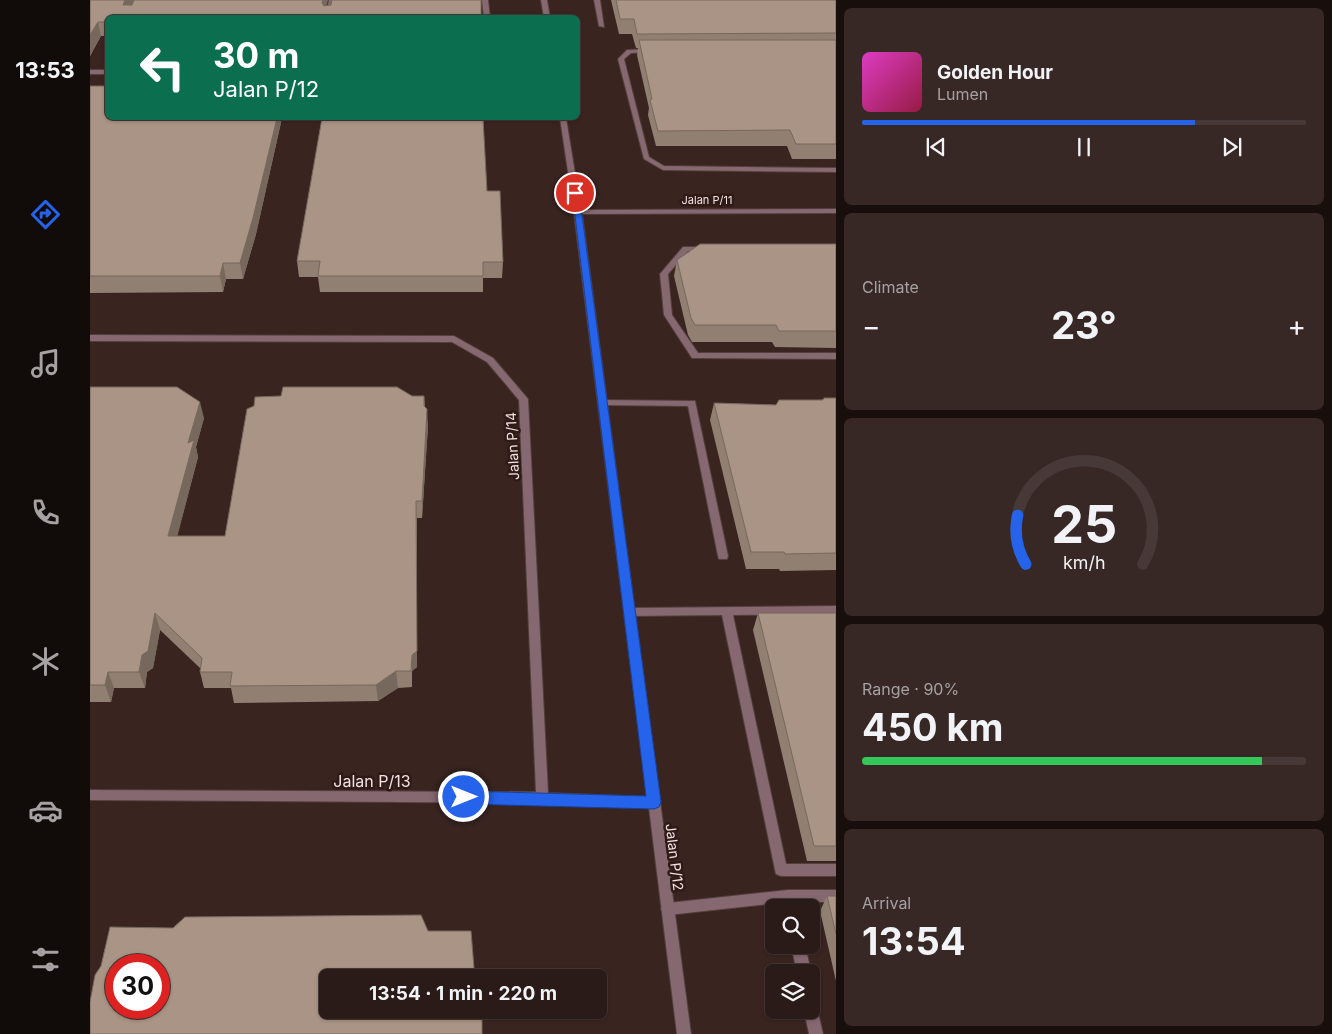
<!DOCTYPE html>
<html lang="en">
<head>
<meta charset="utf-8">
<style>
  :root { --surface:#2b1b18; --page:#372825; --text:#f1f3f6; --muted:#a6a1a2; --line:#473937; --accent:#2563eb }
  body { margin:0; font-family:Inter,sans-serif; background:var(--page); color:var(--text); height:100vh; display:flex; flex-direction:column; font-size:19px; white-space:nowrap }
  * { box-sizing:border-box; margin:0 }
  p { font-size:16px; color:var(--muted) }
  .icon { flex:none; width:28px; height:28px; fill:none; stroke:currentColor; stroke-width:2; stroke-linecap:round; stroke-linejoin:round }
  .map { position:relative; flex:1; overflow:hidden }
  .panel { display:flex; flex-direction:column; gap:8px; padding:8px; background:#180f0d; width:496px }
  .panel>* { flex:none }
  .banner { position:absolute; left:15px; top:15px; width:475px; height:105px; border-radius:8px; box-shadow:0 1px 4px #0004,0 0 0 1px var(--line); background:#0b6e4f; color:#fff; overflow:hidden }
  .fabs { position:absolute; left:675px; top:899px; display:grid; gap:10px }
  .fabs a { display:grid; place-items:center; width:55px; height:55px; border-radius:8px; background:var(--surface); box-shadow:0 1px 4px #0004,0 0 0 1px var(--line); font-size:25px }
  .speed { position:absolute; left:15px; top:954px; display:flex; gap:10px; font-size:25px; font-weight:700; text-align:center }
  .speed>* { display:grid; place-content:center; width:65px; height:65px; border-radius:50%; background:var(--surface); box-shadow:0 1px 4px #0004,0 0 0 1px var(--line); line-height:1 }
  .speed .limit { border:8px solid #d22; background:#fff; color:#111 }
  .pin { position:absolute; display:grid; place-items:center; width:42px; height:42px; color:#fff; margin:-21px; border:2px solid #fff; border-radius:50%; box-shadow:0 1px 5px #0007 }
  .me { position:absolute; width:55px; margin:-28px; rotate:90deg; stroke-linejoin:round; filter:drop-shadow(0 0 4px #0008) }
  .turn { display:flex; align-items:center; gap:18px; height:105px; padding:0 25px; font-size:22px }
  .turn .icon { width:65px; height:65px; stroke-width:2.5 }
  .turn b { display:block; font-size:35px; line-height:42px }
  .big { font-size:38px; font-weight:700; line-height:1.1 }
  .panel .widget { flex:1; display:flex; flex-direction:column; justify-content:center; gap:8px; min-width:0; padding:0 18px; border-radius:8px; background:var(--page) }
  .panel .dial { align-items:center; gap:0 }
  .dial svg { height:130px; overflow:visible; fill:none; stroke:var(--line); stroke-width:7; stroke-linecap:round; text-anchor:middle }
  .dial text { fill:var(--text); stroke:none }
  .song { display:flex; align-items:center; gap:15px }
  .cover { width:60px; height:60px; border-radius:8px; background:linear-gradient(135deg,hsl(310 70% 55%),hsl(340 70% 35%)) }
  .played { height:5px; border-radius:2px; background:linear-gradient(90deg,var(--accent) 75%,var(--line) 75%) }
  .keys { display:flex; justify-content:space-around; direction:ltr }
  .heat { display:flex; justify-content:space-between; align-items:center; font-size:28px; direction:ltr }
  .charge { height:8px; border-radius:4px; background:linear-gradient(90deg,#34c759 90%,var(--line) 0) }
  .trip { position:absolute; left:229px; top:969px; width:288px; height:50px; border-radius:8px; background:var(--surface); box-shadow:0 1px 4px #0004,0 0 0 1px var(--line); font-weight:700; line-height:50px; text-align:center }
  main { display:flex; flex:1; min-height:0 }
  .tabs { display:flex; flex-direction:column; width:90px; justify-content:space-around; align-items:center; background:#110b0a; color:var(--muted) }
  .tabs .icon { width:35px; height:35px }
  .tabs .selected { color:var(--accent) }
  .tabs b { font-size:22px; color:var(--text) }
  .map>svg:first-child { display:block }
</style>
</head>
<body>
<main>
<nav class="tabs">
<b>13:53</b>
<svg class="icon selected" aria-label="directions" viewBox="0 0 24 24"><path d="M12 3l9 9-9 9-9-9zM9 14v-3h6M13 9l2 2-2 2"/></svg>
<svg class="icon" aria-label="music" viewBox="0 0 24 24"><path d="M9 18V5l10-2v13"/><circle cx="6" cy="18" r="3"/><circle cx="16" cy="16" r="3"/></svg>
<svg class="icon" aria-label="phone" viewBox="0 0 24 24"><path d="M5 4h4l2 5-3 2q2 4 5 5l2-3 5 2v4C11 20 4 13 5 4z"/></svg>
<svg class="icon" aria-label="climate" viewBox="0 0 24 24"><path d="M12 3v18M4 7l16 10M4 17L20 7"/></svg>
<svg class="icon" aria-label="car" viewBox="0 0 24 24"><path d="M5 17H2v-5l4-1 3-4h7l3 4 3 1v5h-3M9 17h6M6 11h13"/><circle cx="7" cy="17" r="2"/><circle cx="17" cy="17" r="2"/></svg>
<svg class="icon" aria-label="filters" viewBox="0 0 24 24"><path d="M4 7h16M4 17h16"/><circle cx="9" cy="7" r="2"/><circle cx="15" cy="17" r="2"/></svg>
</nav>
<div class="map">
<svg width="746" height="1034" viewBox="0 0 746 1034">
  <rect width="100%" height="100%" fill="#392420"/>
  <g fill="none" stroke-linecap="round" stroke-linejoin="round">
    <defs>
      <g id="lane">
        <path d="M239,0H245L241,18H235Z"/>
        <path d="M392,0H398L400,18H394Z"/>
        <path d="M504,0H510L514,27L509,26Z"/>
        <path d="M560,49L563,51L562,52L541,53L534,59L559,157L574,166L746,168V172L573,170L554,159L528,59L537,50Z"/>
        <path d="M593,247H615L619,249L615,251H598L578,274L582,315L608,353H746V359L602,358L574,315L570,274Z"/>
        <path d="M513,400L605,401L638,556L637,559H629L628,556L598,406L510,405L508,403Z"/>
        <path d="M746,606V614L643,615L696,864H746V876H691L686,874L685,870L632,615L539,616L535,615L534,612L535,609L539,608Z"/>
        <path d="M698,890H746V902H698L578,915L573,913L571,909L573,905L578,903Z"/>
        <path d="M701,945H715L721,972H707Z"/>
        <path d="M721,1002L726,1004L733,1034H719L714,1010H721Z"/>
      </g>
      <g id="street">
        <path d="M451,0H457L460,18H454Z"/>
        <rect x="0" y="70" width="18" height="4"/>
        <path d="M470,118H476L491,210L746,209V213L492,214L601,1034H587L559,808L452,803L0,800V790L446,792L429,400L397,362L362,342L0,341V335L364,336L403,358L438,399L458,793L557,797L484,212Z"/>
      </g>
    </defs>
    <!-- lane casing -->
    <use href="#lane" stroke="#533f3b" stroke-width="2"/>
    <!-- street casing -->
    <use href="#street" stroke="#533f3b" stroke-width="2"/>
    <!-- lane -->
    <use href="#lane" fill="#856870" fill-rule="evenodd"/>
    <!-- street -->
    <use href="#street" fill="#856870" fill-rule="evenodd"/>
  </g>
  <!-- wall -->
  <g fill="#917f72">
    <path d="M0,0L237,6L391,0L18,18V36H11L0,56Z"/>
    <path d="M521,0H746V159H702L697,146H566L558,115L559,108L547,55L548,48H546L542,34H529Z"/>
    <path d="M0,86L18,118H192L166,234L153,279H136L133,292L0,293Z"/>
    <path d="M397,191L413,262L412,278H393V292H230L228,277H209L207,261Z"/>
    <path d="M746,244V348L685,347L682,342H602L598,335L584,276L587,260Z"/>
    <path d="M0,387L114,418L106,447L108,457L87,536H135L322,396H334L335,407L338,426L332,518H327V667L322,671V687L308,688L288,701L144,703L141,688H114L110,672V668L70,630L63,668L57,672L55,688H24L21,702H0Z"/>
    <path d="M746,398V570L690,571L689,569H656L620,420L624,403L686,405Z"/>
    <path d="M668,613H746V861H717L663,630Z"/>
    <path d="M737,896H746V981L730,911Z"/>
  </g>
  <!-- shaded-wall -->
  <g fill="#76685d">
    <path d="M35,0H45L37,18L33,5Z"/>
    <path d="M233,0H238L233,18L232,3Z"/>
    <path d="M8,22L11,36L0,56V35Z"/>
    <path d="M187,118H192L166,234L153,279L150,263Z"/>
    <path d="M133,263L136,279L133,292L130,276Z"/>
    <path d="M110,402L114,418L106,447L108,457L83,553L78,536L98,443Z"/>
    <path d="M337,409L338,426L332,518V501Z"/>
    <path d="M326,501L327,667L322,671V687V655Z"/>
    <path d="M65,613L70,630L63,668L57,672L55,688L49,672L52,655Z"/>
    <path d="M306,671L308,688L288,701L286,685Z"/>
    <path d="M18,672L24,688L21,702L15,685Z"/>
  </g>
  <!-- building -->
  <g fill="#a99485" stroke="#76685d" fill-rule="evenodd">
    <path d="M0,0H35L33,5H42L44,0H233L232,3L234,6L241,5L242,0H391V18H18V22H8L0,35Z"/>
    <path d="M526,0H746V33L547,34L544,19H530Z"/>
    <path d="M549,40H746V144H706L700,130L568,131L560,100L562,99Z"/>
    <path d="M0,86H18V118H187L163,218L150,263H133L130,276H0Z"/>
    <path d="M232,118H393L397,191H410L413,262H393V276H228L230,261H207Z"/>
    <path d="M610,244H746V331H689L686,325H605L601,318L587,260Z"/>
    <path d="M0,387H87L110,402L98,443L104,440L78,536H135L157,409L164,406L165,397L191,396L193,387H307L322,396H334V406L337,409L332,501H326L327,651L322,655L321,671H306L286,685L140,686L142,672H110L112,658L65,613L58,651L52,655L49,672H18L15,685H0Z"/>
    <path d="M734,398H746V553L695,554L694,552H661L624,403L686,405L689,400H733Z"/>
    <path d="M668,613H746V846H724Z"/>
    <path d="M737,896H746V934Z"/>
    <path d="M331,915L338,931H381L384,968L391,978H238V1010H392V1034H0V1002L5,975L11,966L20,927L83,928L95,917ZM26,965H69V1008H26Z"/>
  </g>
  <!-- route -->
  <path fill="#2563eb" stroke="#184099" d="M482,191L489,193L571,802L569,807L564,809L374,804L369,802L366,797L369,793L374,791L556,796Z"/>
  <g text-anchor="middle" dominant-baseline="central" stroke-width="5" stroke-linejoin="round" paint-order="stroke">
    <!-- far-street labels -->
    <g font-size="11" fill="#f2e3e0" stroke="#2f1a17">
      <text x="617" y="200">Jalan P/11</text>
    </g>
    <!-- street labels -->
    <g font-size="14" fill="#f2e3e0" stroke="#2f1a17">
      <text transform="translate(422 446) rotate(-93)">Jalan P/14</text>
      <text transform="translate(585 857) rotate(83)">Jalan P/12</text>
    </g>
    <!-- near-street labels -->
    <g font-size="16" fill="#f2e3e0" stroke="#2f1a17">
      <text x="282" y="781">Jalan P/13</text>
    </g>
  </g>
</svg>
<div class="fabs">
<a><svg class="icon" aria-label="search" viewBox="0 0 24 24"><circle cx="10" cy="10" r="6"/><path d="M15 15l6 6"/></svg></a>
<a><svg class="icon" aria-label="layers" viewBox="0 0 24 24"><path d="M12 4l9 5-9 5-9-5zM3 14l9 5 9-5"/></svg></a>
</div>
<div class="speed"><div class="limit">30</div></div>
<div class="pin" style="left:485px;top:193px;background:#d93025"><svg class="icon" aria-label="arrive" viewBox="0 0 24 24"><path d="M6 21V4h12l-3 4 3 4H6"/></svg></div>
<svg class="me" style="left:374px;top:797px" viewBox="-20 -20 40 40"><circle r="17" fill="#2563eb" stroke="#fff" stroke-width="3"/><path d="M0-11L8 9 0 5-8 9z" fill="#fff"/></svg>
<div class="trip">13:54 · 1 min · 220 m</div>
<div class="banner">
<div class="turn"><svg class="icon" aria-label="left" viewBox="0 0 24 24"><path d="M17 20v-9H6M10 6l-5 5 5 5"/></svg><div><b>30 m</b>Jalan P/12</div></div>
</div>
</div>
<section class="panel">
<div class="widget">
<div class="song"><i class="cover"></i><div><b>Golden Hour</b><p>Lumen</p></div></div>
<div class="played"></div>
<div class="keys"><svg class="icon" aria-label="previous" viewBox="0 0 24 24"><path d="M18 5L8 12l10 7zM5 5v14"/></svg><svg class="icon" aria-label="pause" viewBox="0 0 24 24"><path d="M8 5v14M16 5v14"/></svg><svg class="icon" aria-label="next" viewBox="0 0 24 24"><path d="M6 5l10 7-10 7zM19 5v14"/></svg></div>
</div>
<div class="widget"><p>Climate</p>
<div class="heat"><a>−</a><b class="big">23°</b><a>+</a></div>
</div>
<div class="widget dial"><svg viewBox="0 0 100 80">
<path d="M14 69A42 42 0 1 1 86 69"/>
<path d="M14 69A42 42 0 0 1 9 39" stroke="#2563eb"/>
<text x="50" y="56" font-size="32" font-weight="700">25</text>
<text x="50" y="72" font-size="11">km/h</text>
</svg></div>
<div class="widget"><p>Range · 90%</p><b class="big">450 km</b><div class="charge"></div></div>
<div class="widget"><p>Arrival</p><b class="big">13:54</b></div>
</section>
</main>
</body>
</html>
